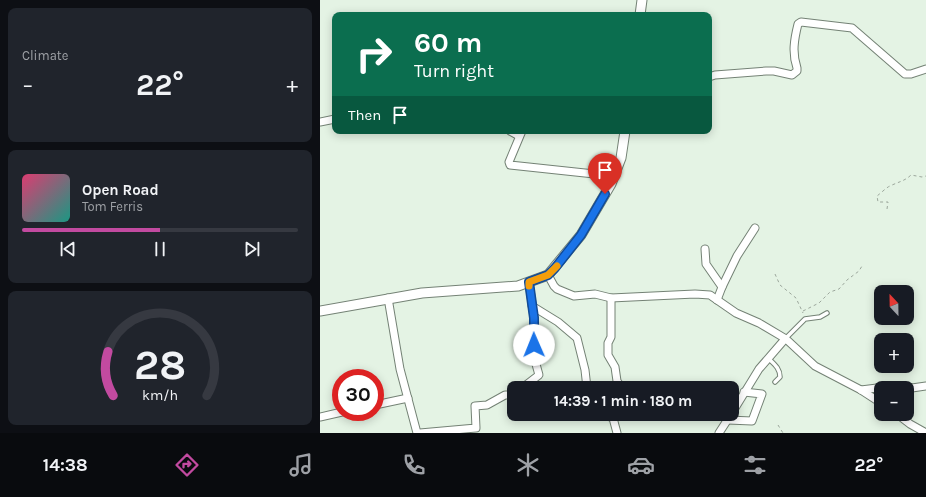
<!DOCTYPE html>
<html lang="en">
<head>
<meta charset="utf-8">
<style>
  :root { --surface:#171b24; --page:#20242c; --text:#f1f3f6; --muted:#9ea1a6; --line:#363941; --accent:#c24aa0 }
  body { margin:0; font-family:Karla,sans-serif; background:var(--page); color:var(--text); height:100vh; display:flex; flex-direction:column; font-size:15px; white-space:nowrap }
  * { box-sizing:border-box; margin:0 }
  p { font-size:13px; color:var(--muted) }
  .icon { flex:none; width:22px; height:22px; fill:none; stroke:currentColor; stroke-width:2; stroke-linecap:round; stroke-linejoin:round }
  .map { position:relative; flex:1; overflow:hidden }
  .panel { display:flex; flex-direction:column; gap:8px; padding:8px; background:#0d0f14; width:320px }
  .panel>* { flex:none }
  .banner { position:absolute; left:12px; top:12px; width:380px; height:122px; border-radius:8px; box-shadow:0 2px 10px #0003; background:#0b6e4f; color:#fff; overflow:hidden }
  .needle { width:26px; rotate:338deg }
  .controls { position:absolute; left:554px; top:285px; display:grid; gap:8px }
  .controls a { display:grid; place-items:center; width:40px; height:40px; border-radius:8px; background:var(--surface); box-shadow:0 2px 10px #0003; font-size:20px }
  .speed { position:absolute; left:12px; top:369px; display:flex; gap:8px; font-size:20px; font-weight:700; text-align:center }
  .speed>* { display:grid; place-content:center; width:52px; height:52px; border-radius:50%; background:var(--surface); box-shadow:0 2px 10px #0003; line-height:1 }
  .speed .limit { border:6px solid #d22; background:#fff; color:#111 }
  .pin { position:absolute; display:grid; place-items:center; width:34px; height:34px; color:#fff; margin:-41px -17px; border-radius:50% 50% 50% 0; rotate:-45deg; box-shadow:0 0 4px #0007 }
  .pin .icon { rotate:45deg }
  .me { position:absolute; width:44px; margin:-22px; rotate:359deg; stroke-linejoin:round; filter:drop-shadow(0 0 3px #0008) }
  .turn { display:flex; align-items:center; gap:14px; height:84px; padding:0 16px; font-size:18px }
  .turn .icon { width:52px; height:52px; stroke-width:2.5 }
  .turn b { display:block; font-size:28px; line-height:34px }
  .then { display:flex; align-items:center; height:38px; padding:0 16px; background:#0003; gap:8px; font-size:15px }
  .big { font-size:30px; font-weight:700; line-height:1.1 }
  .panel .card { flex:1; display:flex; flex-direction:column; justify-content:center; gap:6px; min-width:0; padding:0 14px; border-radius:8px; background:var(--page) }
  .panel .dial { align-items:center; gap:0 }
  .dial svg { height:104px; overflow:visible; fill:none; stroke:var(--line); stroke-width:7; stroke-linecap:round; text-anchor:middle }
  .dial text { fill:var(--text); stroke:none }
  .song { display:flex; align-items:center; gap:12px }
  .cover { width:48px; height:48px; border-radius:6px; background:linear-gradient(135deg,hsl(340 70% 55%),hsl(170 70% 35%)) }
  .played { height:4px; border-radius:2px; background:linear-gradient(90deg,var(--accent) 50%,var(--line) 50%) }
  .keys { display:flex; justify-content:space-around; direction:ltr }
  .heat { display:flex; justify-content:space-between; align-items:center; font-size:22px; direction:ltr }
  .trip { position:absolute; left:187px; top:381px; width:232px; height:40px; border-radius:8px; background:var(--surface); box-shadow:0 2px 10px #0003; font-weight:700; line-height:40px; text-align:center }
  .menu { display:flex; height:64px; justify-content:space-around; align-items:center; background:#090b0e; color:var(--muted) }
  .menu .icon { width:28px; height:28px }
  .menu .active { color:var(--accent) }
  .menu b { font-size:18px; color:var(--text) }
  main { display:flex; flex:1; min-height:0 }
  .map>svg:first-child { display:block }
</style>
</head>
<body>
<main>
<section class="panel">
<div class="card"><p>Climate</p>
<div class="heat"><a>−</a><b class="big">22°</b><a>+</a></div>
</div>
<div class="card">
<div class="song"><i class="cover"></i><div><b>Open Road</b><p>Tom Ferris</p></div></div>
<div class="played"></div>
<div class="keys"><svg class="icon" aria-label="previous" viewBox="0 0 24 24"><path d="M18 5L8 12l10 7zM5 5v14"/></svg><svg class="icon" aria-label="pause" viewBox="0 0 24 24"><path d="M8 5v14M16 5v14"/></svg><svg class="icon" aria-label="next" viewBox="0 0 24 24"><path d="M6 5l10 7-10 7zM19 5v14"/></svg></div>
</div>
<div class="card dial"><svg viewBox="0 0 100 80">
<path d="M14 69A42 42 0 1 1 86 69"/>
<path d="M14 69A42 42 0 0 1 10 35" stroke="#c24aa0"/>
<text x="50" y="56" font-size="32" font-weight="700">28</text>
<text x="50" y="72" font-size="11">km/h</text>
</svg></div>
</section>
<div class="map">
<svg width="606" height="433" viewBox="0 0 606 433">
  <rect width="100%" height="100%" fill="#e4f3e4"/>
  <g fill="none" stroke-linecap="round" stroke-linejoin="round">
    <defs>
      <g id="service">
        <path d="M465,339L485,319L500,317L507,313"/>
        <path d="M448,358C454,364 460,368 460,377L455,382"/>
      </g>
      <g id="minor">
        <path d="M389,77L395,75L446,71H454L472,75L477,71V68C472,53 474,40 478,24L481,22L532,28L585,74H591L606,69"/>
        <path d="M0,122L15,119"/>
        <path d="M190,131L199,136"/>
        <path d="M202,131L189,162L190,165L293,176"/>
        <path d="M385,249L386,264L402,287L397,300"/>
        <path d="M228,275L234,286L237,289L254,296L275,294L291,298L375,294L390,295L416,313L439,323L466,339L495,366L541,390L561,403"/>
        <path d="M402,287L417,256L435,228"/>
        <path d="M68,298L80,369L97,433"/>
        <path d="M291,298V337L288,343V355L295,367L297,381L302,388"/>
        <path d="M212,306L238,322L257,338L265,370L267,388"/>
        <path d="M206,388V385L219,375L214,357V318L209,282"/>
        <path d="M541,390L573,386L592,388L606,386"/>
        <path d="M55,405L88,398"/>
        <path d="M412,413L439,369L465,339"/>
        <path d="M283,414L293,418"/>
        <path d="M296,414L293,418L297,433"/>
        <path d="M577,414L590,424L606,433"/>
        <path d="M0,417L22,412"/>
        <path d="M408,420L432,421L442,394L424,392"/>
        <path d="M100,433L156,428L155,406L167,405L185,395H194"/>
        <path d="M399,433L410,416"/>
      </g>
      <g id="tertiary">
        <path d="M320,15L322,0"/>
        <path d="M0,311L102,293L198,286L228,275L261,235L291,184L301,158L305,131"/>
      </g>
    </defs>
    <!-- service casing -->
    <use href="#service" stroke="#748275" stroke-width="5.5"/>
    <!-- minor casing -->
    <use href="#minor" stroke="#748275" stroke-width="9"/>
    <!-- tertiary casing -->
    <use href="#tertiary" stroke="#748275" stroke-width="11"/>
    <!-- path -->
    <g stroke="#9ca79c" stroke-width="1" stroke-dasharray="3 3" stroke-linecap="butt">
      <path d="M567,209L568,202H558L557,196C561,193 567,187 570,186C578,182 585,181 591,175L602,177L606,176"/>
      <path d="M455,274L460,285L476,298L483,313"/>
      <path d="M483,311L499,303L510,292L519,289L527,280L539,271L542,266"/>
      <path d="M458,425L463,433"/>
    </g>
    <!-- service -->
    <use href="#service" stroke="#fff" stroke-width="3.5"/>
    <!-- minor -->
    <use href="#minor" stroke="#fff" stroke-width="7"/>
    <!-- tertiary -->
    <use href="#tertiary" stroke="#fff" stroke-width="9"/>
  </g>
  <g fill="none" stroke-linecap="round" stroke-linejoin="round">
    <defs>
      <path id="route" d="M214,345V318L209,282L228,275L235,268L261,235L285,194"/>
    </defs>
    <!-- route casing -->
    <use href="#route" stroke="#114b97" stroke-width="10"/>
    <!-- route -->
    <use href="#route" stroke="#1a73e8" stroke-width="7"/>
    <!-- slow -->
    <path stroke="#f59e0b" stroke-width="7" d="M209,286V282L228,275L237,266"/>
  </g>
</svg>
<div class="controls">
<a><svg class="needle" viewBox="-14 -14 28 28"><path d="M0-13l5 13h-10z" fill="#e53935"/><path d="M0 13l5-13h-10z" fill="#9ea1a6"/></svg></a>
<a>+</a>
<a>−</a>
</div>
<div class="speed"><div class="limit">30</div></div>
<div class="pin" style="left:285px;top:194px;background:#d93025"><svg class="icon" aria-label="arrive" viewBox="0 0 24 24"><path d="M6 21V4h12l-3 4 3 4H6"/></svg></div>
<svg class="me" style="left:214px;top:345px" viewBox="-20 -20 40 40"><circle r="19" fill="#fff"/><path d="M0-13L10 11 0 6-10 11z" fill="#1a73e8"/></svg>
<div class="trip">14:39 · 1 min · 180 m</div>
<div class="banner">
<div class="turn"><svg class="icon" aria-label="right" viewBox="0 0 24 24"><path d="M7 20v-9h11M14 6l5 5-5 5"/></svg><div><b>60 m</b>Turn right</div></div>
<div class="then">Then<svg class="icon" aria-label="arrive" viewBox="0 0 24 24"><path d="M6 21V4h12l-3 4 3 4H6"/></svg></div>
</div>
</div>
</main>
<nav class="menu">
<b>14:38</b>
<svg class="icon active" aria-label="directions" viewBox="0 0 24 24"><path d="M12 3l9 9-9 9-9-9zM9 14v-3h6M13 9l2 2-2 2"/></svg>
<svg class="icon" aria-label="music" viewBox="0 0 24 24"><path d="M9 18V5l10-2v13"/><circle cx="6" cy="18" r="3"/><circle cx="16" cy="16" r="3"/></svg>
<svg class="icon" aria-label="phone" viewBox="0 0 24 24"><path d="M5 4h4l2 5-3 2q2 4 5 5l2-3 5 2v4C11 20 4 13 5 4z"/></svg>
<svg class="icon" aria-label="climate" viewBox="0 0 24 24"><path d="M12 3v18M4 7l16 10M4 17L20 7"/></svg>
<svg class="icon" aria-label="car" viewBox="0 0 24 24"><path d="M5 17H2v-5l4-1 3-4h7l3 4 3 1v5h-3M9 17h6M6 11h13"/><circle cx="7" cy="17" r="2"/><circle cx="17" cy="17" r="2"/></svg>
<svg class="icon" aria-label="filters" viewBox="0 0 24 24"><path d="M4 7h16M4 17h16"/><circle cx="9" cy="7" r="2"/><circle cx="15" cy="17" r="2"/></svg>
<b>22°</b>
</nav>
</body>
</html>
